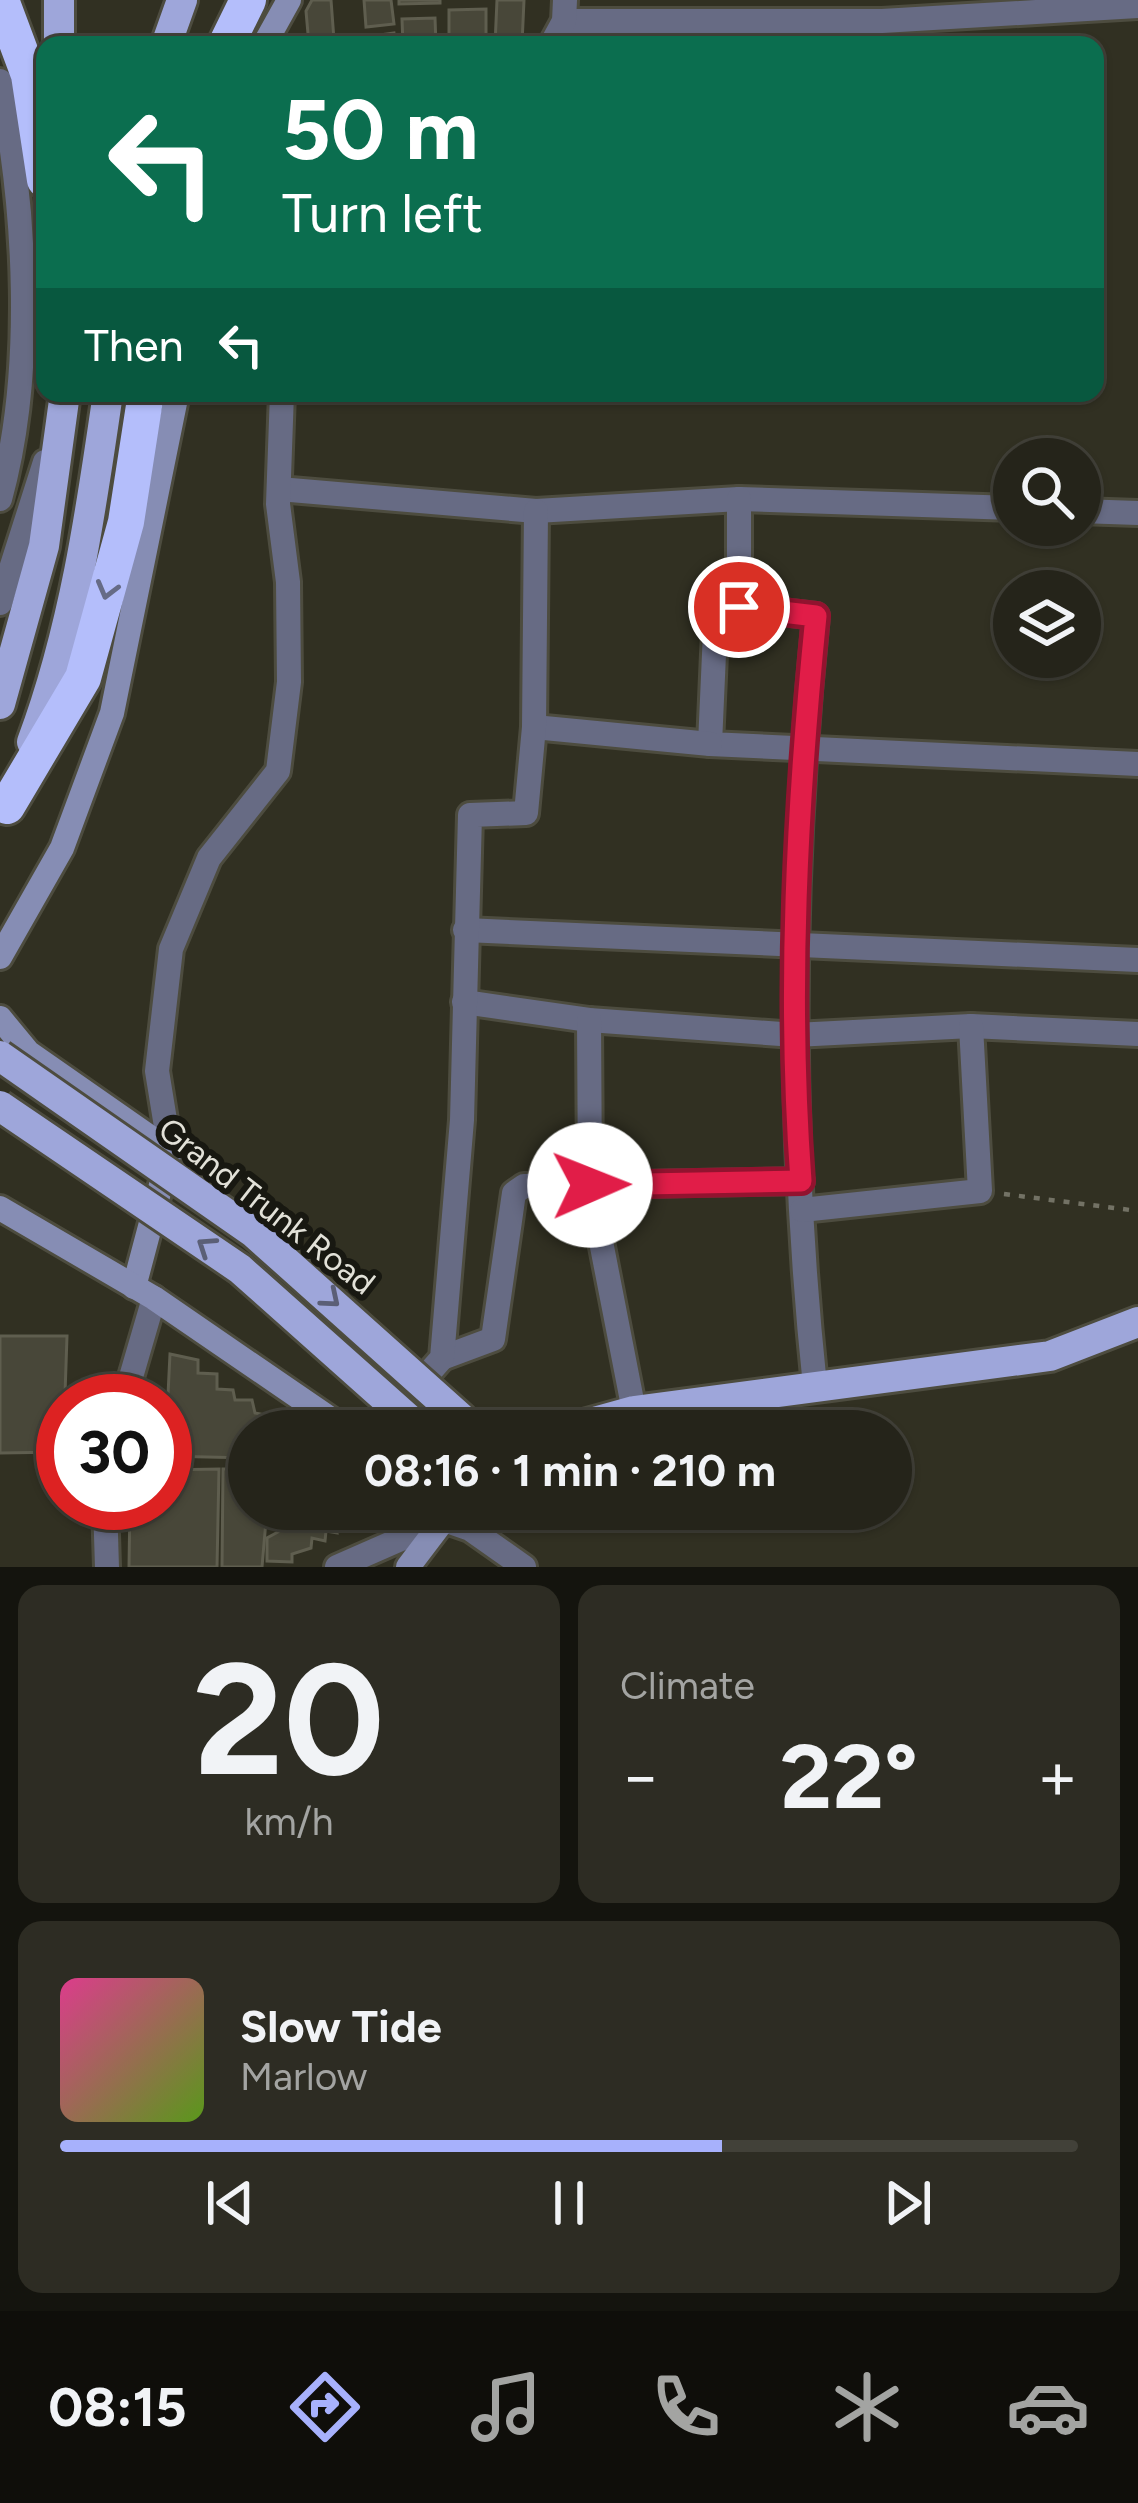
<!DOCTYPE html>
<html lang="en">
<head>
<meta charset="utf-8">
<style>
  :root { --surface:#25241a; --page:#2d2c23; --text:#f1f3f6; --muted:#a3a4a2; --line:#424139; --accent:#a7b1fc }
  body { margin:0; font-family:Figtree,sans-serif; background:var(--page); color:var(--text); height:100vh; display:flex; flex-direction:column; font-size:45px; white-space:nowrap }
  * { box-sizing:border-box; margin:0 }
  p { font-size:39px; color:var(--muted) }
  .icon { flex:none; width:66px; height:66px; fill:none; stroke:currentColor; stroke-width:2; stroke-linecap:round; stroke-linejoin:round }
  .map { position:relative; height:1567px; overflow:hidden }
  .drawer { display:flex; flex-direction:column; gap:18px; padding:18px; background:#14140e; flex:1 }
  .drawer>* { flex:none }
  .hud { position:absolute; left:36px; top:36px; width:1068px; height:366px; border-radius:24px; box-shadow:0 3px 9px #0004,0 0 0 3px var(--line); background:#0b6e4f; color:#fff; overflow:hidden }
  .controls { position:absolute; left:993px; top:438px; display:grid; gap:24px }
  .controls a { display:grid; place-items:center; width:108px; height:108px; border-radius:50%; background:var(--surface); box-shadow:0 3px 9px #0004,0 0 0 3px var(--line); font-size:60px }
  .speed { position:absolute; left:36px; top:1374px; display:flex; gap:24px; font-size:60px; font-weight:700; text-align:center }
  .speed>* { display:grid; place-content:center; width:156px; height:156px; border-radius:50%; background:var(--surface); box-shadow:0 3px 9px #0004,0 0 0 3px var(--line); line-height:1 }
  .speed .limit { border:18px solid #d22; background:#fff; color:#111 }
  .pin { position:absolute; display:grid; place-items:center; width:102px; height:102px; color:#fff; margin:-51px; border:6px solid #fff; border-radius:50%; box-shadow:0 3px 12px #0007 }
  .me { position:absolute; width:132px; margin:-66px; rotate:89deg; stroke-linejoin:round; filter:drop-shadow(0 0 9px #0008) }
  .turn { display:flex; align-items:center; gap:42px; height:252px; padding:0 48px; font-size:54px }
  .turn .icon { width:156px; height:156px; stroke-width:2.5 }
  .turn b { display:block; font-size:84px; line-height:102px }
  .then { display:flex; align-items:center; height:114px; padding:0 48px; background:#0003; gap:24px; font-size:45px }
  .big { font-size:90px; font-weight:700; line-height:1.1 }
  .drawer .tile { flex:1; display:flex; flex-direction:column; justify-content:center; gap:18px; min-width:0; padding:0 42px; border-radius:24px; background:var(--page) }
  .drawer .dial { align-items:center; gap:0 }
  .dial b { font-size:156px; line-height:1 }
  .song { display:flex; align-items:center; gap:36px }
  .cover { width:144px; height:144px; border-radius:18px; background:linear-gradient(135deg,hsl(330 70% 55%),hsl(90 70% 35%)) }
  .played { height:12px; border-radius:6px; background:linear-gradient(90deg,var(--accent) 65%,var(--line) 65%) }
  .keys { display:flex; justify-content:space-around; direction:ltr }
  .heat { display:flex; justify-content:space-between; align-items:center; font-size:66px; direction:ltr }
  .drawer .tiles { flex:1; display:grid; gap:18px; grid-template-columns:1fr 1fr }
  .tile:last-child { grid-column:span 2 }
  .trip { position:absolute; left:228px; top:1410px; width:684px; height:120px; border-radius:60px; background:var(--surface); box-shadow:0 3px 9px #0004,0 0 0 3px var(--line); font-weight:700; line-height:120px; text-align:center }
  .menu { display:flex; height:192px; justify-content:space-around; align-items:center; background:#0f0e0a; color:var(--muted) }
  .menu .icon { width:84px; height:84px }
  .menu .on { color:var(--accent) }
  .menu b { font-size:54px; color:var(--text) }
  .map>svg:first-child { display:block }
</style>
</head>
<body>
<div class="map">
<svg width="1138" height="1567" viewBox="0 0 1138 1567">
  <rect width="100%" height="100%" fill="#313022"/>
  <!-- building -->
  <g fill="#484739" stroke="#5f5e4f" stroke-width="3">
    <path d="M312,0H331L334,40L360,38V45H309L306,11Z"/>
    <path d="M364,0H391L394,24L366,27Z"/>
    <path d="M399,0H440V3L399,4Z"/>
    <path d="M497,0H524L522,44L495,45Z"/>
    <path d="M486,9V45H449V10Z"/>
    <path d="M435,18L436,45H403L402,19Z"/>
    <path d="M394,33L396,45H367L366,37Z"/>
    <path d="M0,1336H67L63,1452L0,1453Z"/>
    <path d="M170,1354L198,1360V1373L217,1374V1389L233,1390L235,1400H252L255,1413L266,1415L277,1431H249V1458L165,1456Z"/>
    <path d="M219,1469L217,1567H129L130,1503H165V1470Z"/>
    <path d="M223,1469H249V1509H267L262,1567H222Z"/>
    <path d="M276,1509H349V1523L336,1526L337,1533L326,1531L325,1541L312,1538L311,1548L292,1554V1562L267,1561V1538L278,1532Z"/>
  </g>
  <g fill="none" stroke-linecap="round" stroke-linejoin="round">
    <defs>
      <g id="street">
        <path d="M564,21H882L1138,6"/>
        <path d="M551,45L564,21L565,0"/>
        <path d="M0,81C26,209 35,372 0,499"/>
        <path d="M279,489L536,511L739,499L1014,508"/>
        <path d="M739,499V607L816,616C790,872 788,1129 815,1386"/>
        <path d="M1080,511L1138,513"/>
        <path d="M0,603L45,462"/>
        <path d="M739,607L716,609L710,744L1138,764"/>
        <path d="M534,727L710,744"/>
        <path d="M465,930L1138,960"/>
        <path d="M464,1002L589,1020L795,1035L971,1026L1138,1034"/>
        <path d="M589,1020L590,1185L634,1411"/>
        <path d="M170,1151L157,1071L171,949L209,858L278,771L289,682L288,582L278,504L282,393"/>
        <path d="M802,1210L980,1191L971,1026"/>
        <path d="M442,1358L493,1339L514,1193L524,1186L801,1181"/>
        <path d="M124,1401L154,1298"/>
        <path d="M378,1431L442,1358L462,1120L470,815L526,813L534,727L536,511"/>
        <path d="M105,1503L107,1567"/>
        <path d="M337,1567L444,1520L470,1529L524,1567"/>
      </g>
      <g id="secondary">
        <path d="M264,45L289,0"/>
        <path d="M0,957L62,848L112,713L177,393"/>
        <path d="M0,1018L28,1052L170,1151L134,1287"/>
        <path d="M0,1208L154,1298L348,1431"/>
        <path d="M408,1567L452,1509"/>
      </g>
      <g id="primary">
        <path d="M59,0V45"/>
        <path d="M166,45L182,0"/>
        <path d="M0,704L44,546L65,393"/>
        <path d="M32,742C74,630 91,511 108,393"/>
        <path d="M562,1431L634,1411L1050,1356L1138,1322"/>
      </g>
      <g id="highway">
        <path d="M1,0L29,75L45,180"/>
        <path d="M226,45L248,0"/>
        <path d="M7,806L83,678L126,522L146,393"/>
      </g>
    </defs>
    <!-- street casing -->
    <use href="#street" stroke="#4d4c3f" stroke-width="30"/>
    <!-- secondary casing -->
    <use href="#secondary" stroke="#4d4c3f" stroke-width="30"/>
    <!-- primary casing -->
    <use href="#primary" stroke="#4d4c3f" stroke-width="36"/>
    <!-- highway casing -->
    <use href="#highway" stroke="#4d4c3f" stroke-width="42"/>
    <!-- path -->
    <path stroke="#737265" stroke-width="4.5" stroke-dasharray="6 9" stroke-linecap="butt" d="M1004,1194L1138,1211"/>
    <!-- street -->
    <use href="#street" stroke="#676b84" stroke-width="24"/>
    <!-- secondary -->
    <use href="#secondary" stroke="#868db4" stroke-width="24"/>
    <!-- primary -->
    <use href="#primary" stroke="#9ea6da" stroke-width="30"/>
    <!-- highway -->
    <use href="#highway" stroke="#b4befb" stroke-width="36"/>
    <defs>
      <g id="primary-bridge">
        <path d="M0,1056L254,1233L463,1420"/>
        <path d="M0,1106L240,1269L422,1431"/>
      </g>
    </defs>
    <!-- primary-bridge casing -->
    <use href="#primary-bridge" stroke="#4d4c3f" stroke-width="36" stroke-linecap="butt"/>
    <!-- primary-bridge -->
    <use href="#primary-bridge" stroke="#9ea6da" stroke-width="30"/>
  </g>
  <!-- one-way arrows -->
  <defs><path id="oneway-chevron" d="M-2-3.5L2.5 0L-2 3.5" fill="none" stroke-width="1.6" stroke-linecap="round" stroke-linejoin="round" transform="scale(3)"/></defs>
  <use stroke="#666b86" href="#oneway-chevron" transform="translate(107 590) rotate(105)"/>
  <g stroke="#5b5f76">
    <use href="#oneway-chevron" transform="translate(206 1246) rotate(-146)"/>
    <use href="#oneway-chevron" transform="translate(331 1299) rotate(40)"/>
  </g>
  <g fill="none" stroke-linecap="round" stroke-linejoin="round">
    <defs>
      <path id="route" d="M590,1185L801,1181C787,992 797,804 816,616L739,607"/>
    </defs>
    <!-- route casing -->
    <use href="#route" stroke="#92132f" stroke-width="30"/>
    <!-- route -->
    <use href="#route" stroke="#e11d48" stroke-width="21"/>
  </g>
  <g text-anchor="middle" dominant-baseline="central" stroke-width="12" stroke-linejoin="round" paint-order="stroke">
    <!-- street labels -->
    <g font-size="33" fill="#e2e1d8" stroke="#181811">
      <text transform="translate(267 1206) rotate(38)">Grand Trunk Road</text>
    </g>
  </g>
</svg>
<div class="controls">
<a><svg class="icon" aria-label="search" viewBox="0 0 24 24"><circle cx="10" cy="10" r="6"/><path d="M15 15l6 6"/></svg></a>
<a><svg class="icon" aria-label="layers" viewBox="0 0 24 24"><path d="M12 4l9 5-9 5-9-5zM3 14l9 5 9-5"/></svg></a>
</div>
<div class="speed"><div class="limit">30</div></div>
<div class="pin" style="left:739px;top:607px;background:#d93025"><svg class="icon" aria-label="arrive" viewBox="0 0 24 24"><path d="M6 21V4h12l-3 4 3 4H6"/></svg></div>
<svg class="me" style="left:590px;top:1185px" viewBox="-20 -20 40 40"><circle r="19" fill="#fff"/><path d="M0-13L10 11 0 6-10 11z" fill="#e11d48"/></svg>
<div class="trip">08:16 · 1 min · 210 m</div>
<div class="hud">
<div class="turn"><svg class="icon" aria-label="left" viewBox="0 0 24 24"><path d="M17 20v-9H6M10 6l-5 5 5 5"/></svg><div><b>50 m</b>Turn left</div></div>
<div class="then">Then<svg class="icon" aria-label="left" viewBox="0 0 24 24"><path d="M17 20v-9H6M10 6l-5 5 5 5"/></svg></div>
</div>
</div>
<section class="drawer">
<div class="tiles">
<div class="tile dial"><b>20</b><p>km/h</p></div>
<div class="tile"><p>Climate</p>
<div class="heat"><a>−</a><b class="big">22°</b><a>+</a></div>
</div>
<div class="tile">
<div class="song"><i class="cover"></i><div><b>Slow Tide</b><p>Marlow</p></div></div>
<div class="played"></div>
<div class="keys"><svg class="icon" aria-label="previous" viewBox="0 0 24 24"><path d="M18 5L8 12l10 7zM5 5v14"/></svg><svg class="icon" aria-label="pause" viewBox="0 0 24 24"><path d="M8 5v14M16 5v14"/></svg><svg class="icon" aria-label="next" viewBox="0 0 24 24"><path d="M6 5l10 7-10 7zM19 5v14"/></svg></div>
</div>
</div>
</section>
<nav class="menu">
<b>08:15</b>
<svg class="icon on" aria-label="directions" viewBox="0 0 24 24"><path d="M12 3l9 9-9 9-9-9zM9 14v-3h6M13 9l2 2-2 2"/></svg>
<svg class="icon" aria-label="music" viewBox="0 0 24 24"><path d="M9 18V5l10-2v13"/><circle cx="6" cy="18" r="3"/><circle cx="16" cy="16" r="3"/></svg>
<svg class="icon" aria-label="phone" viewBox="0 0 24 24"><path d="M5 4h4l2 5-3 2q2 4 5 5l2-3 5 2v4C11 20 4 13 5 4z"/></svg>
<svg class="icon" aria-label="climate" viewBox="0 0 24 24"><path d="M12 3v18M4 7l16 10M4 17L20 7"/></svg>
<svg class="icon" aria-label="car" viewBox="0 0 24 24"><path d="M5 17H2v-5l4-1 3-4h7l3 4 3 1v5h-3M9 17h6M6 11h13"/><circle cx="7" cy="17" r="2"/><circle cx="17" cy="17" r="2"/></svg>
</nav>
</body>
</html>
